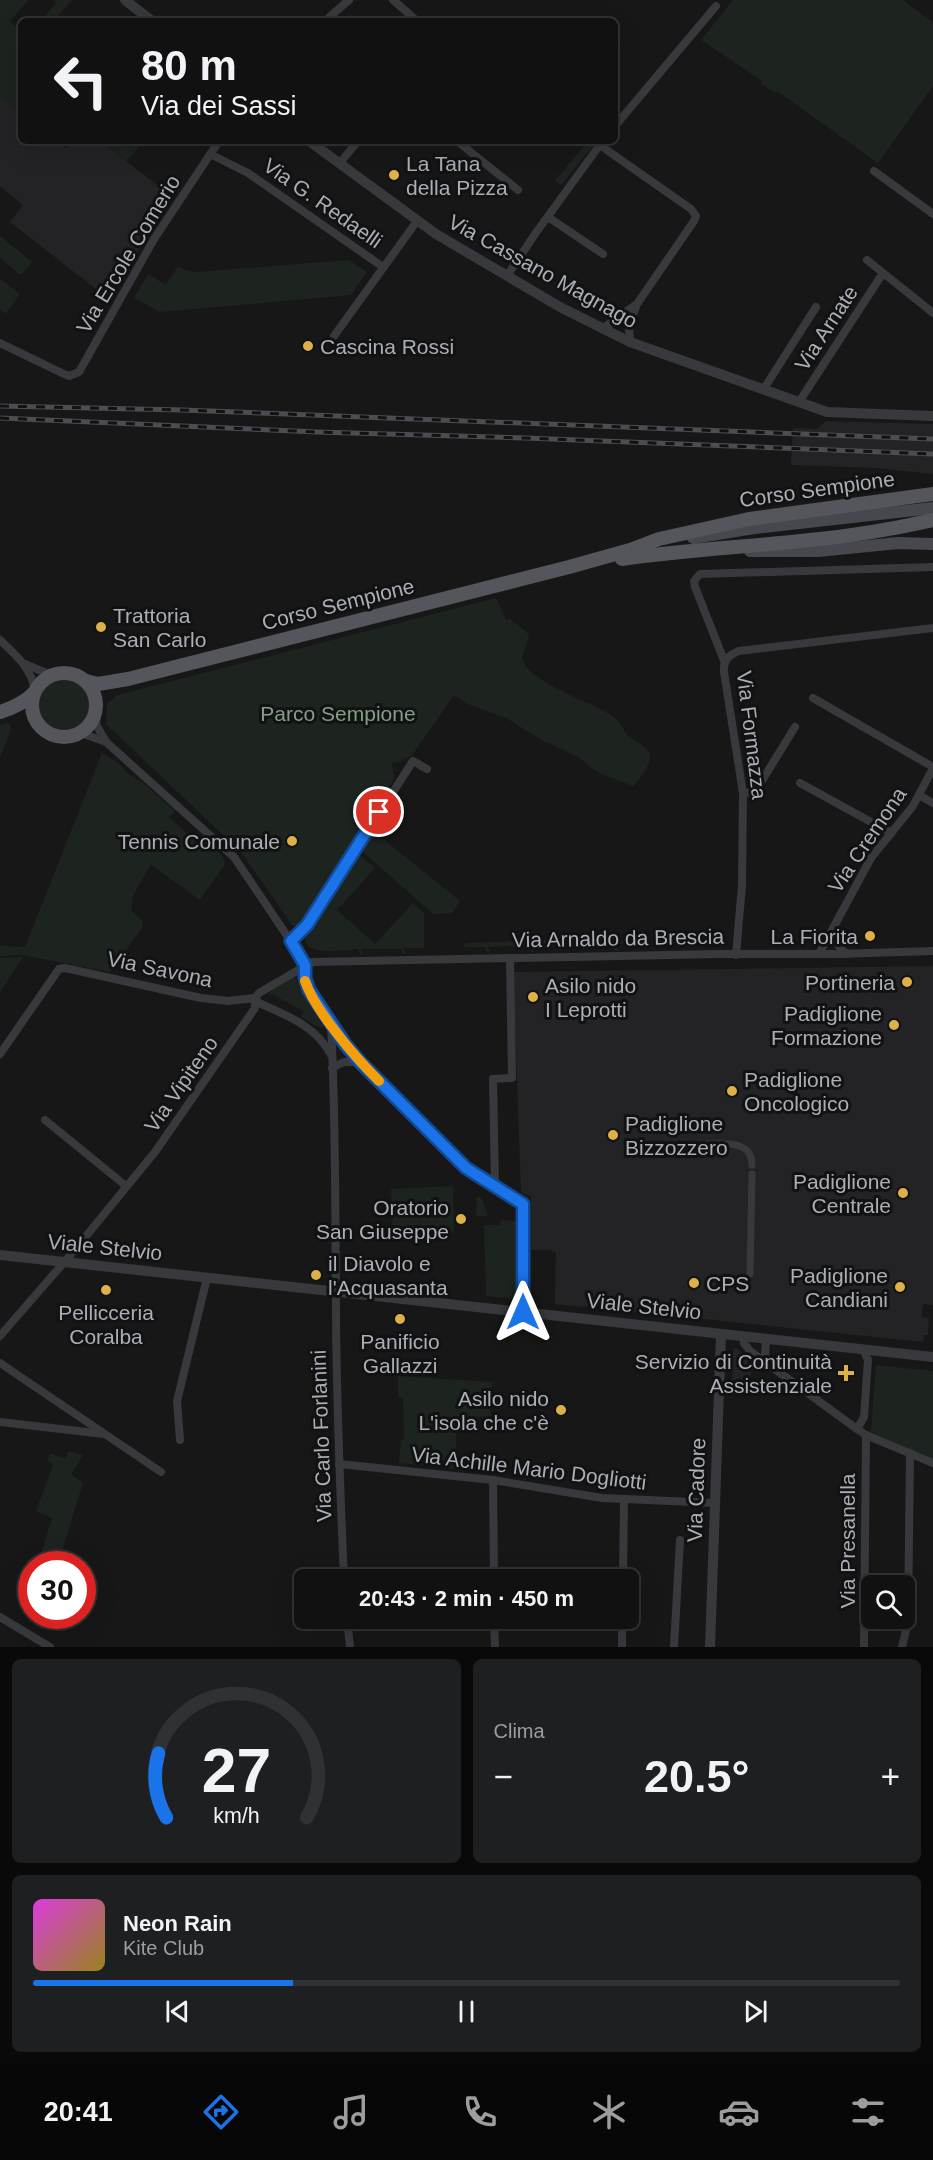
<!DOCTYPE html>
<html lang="it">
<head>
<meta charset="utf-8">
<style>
  :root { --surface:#111112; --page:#1e1f20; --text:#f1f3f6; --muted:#9c9d9f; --line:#303132; --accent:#1a73e8 }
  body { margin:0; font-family:Arial,sans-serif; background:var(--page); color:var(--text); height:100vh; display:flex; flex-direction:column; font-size:22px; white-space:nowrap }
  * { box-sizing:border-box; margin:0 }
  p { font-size:20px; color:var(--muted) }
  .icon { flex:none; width:33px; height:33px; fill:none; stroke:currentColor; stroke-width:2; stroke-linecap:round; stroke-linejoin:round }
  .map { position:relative; height:1647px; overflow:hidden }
  .panel { display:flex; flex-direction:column; gap:12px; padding:12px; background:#09090a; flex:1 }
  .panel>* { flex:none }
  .hud { position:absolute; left:18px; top:18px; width:600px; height:126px; border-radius:9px; box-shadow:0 6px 24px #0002,0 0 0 2px var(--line); background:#111112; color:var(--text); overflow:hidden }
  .tools { position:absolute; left:861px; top:1575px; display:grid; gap:12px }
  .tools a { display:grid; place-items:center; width:54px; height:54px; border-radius:9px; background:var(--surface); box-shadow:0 6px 24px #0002,0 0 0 2px var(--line); font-size:30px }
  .speed { position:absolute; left:18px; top:1551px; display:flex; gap:12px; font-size:30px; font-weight:700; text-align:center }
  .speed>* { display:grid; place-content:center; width:78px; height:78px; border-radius:50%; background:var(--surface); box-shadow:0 6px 24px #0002,0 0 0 2px var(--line); line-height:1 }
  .speed .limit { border:9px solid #d22; background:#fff; color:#111 }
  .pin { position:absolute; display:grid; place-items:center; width:51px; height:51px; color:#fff; margin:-26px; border:3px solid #fff; border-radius:50%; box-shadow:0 2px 6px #0007 }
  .me { position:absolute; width:66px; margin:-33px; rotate:0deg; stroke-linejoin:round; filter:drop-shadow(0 0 4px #0008) }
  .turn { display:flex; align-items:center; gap:21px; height:126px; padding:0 24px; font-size:27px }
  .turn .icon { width:78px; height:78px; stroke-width:2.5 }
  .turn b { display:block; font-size:42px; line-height:51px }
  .big { font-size:45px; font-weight:600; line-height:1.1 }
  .panel .card { flex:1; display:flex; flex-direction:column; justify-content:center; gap:9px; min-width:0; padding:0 21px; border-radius:9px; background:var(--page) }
  .panel .dial { align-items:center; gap:0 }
  .dial svg { height:156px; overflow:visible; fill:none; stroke:var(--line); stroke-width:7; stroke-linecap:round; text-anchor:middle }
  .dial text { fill:var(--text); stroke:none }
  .song { display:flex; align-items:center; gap:18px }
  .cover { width:72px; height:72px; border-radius:9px; background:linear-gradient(135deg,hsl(300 70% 55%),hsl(50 70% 35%)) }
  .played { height:6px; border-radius:3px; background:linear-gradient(90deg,var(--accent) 30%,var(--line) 30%) }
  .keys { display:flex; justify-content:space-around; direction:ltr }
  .heat { display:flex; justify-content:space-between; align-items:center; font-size:33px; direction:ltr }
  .panel .tiles { flex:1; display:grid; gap:12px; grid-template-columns:1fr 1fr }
  .card:last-child { grid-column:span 2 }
  .trip { position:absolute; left:294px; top:1569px; width:345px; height:60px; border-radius:9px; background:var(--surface); box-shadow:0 6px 24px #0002,0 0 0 2px var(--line); font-weight:600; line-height:60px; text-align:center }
  .tabs { display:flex; height:96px; justify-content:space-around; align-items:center; background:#070707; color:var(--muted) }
  .tabs .icon { width:42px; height:42px }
  .tabs .current { color:var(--accent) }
  .tabs b { font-size:27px; color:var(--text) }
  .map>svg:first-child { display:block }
</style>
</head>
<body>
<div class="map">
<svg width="933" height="1647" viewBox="0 0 933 1647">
  <rect width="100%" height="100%" fill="#171718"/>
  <!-- built -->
  <g fill="#232325">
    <path d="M0,97L21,113V141H57L66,148L72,141H101L172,197L147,235L110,300L10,222L23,205L0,186Z"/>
    <path d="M826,421L933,424V474L875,468L791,465L793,428L817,429Z"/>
    <path d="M933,966V1305L924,1304L922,1308V1317L929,1318L928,1335H924L923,1342L608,1309L603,1302H594L585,1307L555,1304L556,1253L550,1250H531V1197L521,1192L513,972Z"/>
    <path d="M736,1348L751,1360V1394H732L733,1350Z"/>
  </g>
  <!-- green -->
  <g fill="#1d231e">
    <path d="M0,0H28L10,22L21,31V113L0,97Z"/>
    <path d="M54,0H72L54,21H41L56,3Z"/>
    <path d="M733,0H903L933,23V86L878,163L777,91L775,93L761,84L762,81L701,40Z"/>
    <path d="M101,141H143L127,161Z"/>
    <path d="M588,141L594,145L561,185L555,181Z"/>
    <path d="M0,236L32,262L21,275L0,258Z"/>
    <path d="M349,260L367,272L351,295L160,312L134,298L148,274L166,285L178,266L185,270L197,272Z"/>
    <path d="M0,279L20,294L6,314L0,309Z"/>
    <path d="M496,598L506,620L510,619C537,640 529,630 522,659C530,684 595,702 615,718C621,723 624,731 629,737C635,741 644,745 648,750C656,759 640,780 633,786L597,772L578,757L542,740L506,718L468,704L454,695L413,754L400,762L392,763L394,779L298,926L292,925L241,852L106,724L107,704L117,695Z"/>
    <circle cx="64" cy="705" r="27"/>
    <path d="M10,723L11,729L0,758V725Z"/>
    <path d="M102,753L119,763L127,773L142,782L175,811L169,817L194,840L200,834L223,857L225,864L200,900L151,865L133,895L131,910L142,921L143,927L110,972L22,955L0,956V946L25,947Z"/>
    <path d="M372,830L460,901L452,913L433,914L360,849Z"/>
    <path d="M358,854L375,868L337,910L375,944L413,903L424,913V948H403L405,954H403L401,949H361L363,955H361L358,949C343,950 302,958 305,935Z"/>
    <path d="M634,939L645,944H616L618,951H615L613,945H605L604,942Z"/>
    <path d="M569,940L594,941V945H573L575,951L571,945L532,946L534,952H532L528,941Z"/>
    <path d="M521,941V946L488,947L490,953H488L485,947H465L464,945L466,943Z"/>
    <path d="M23,957L0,992V958Z"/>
    <path d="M294,977L325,1022L324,1027L320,1028L301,1017L304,1011L271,994L266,999L271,991Z"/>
    <path d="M453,1186L454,1233L393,1230L391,1189Z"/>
    <path d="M477,1196L482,1199L488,1216H476Z"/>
    <path d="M501,1220L516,1221L517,1299L486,1296L484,1225H500Z"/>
    <path d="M876,1365L933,1371V1461L871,1432Z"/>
    <path d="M398,1376L492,1382L491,1417L456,1416V1469L399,1463L401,1440H404L403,1398L398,1397Z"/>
    <path d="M68,1451L83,1455L71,1474L83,1483L58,1564H38L52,1518L36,1511L53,1465L47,1460L51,1454L66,1458Z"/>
  </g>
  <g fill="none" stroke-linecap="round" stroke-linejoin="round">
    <!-- pedestrian -->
    <g stroke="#38393d" stroke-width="7">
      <path d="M707,1144C725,1144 752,1140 752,1165"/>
      <path d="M750,1274L752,1174"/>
    </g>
    <!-- minor -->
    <g stroke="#38393d" stroke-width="8">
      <path d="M393,0L417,21"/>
      <path d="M325,21L349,0"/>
      <path d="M615,126L716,6"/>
      <path d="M457,141L518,190"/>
      <path d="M601,146L691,209L696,216L694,221L637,304L629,326L630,342"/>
      <path d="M210,154L248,173L383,267"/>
      <path d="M339,164L358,141"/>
      <path d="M874,171L933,214"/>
      <path d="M548,217L603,254"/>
      <path d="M867,260L933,313"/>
      <path d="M507,276L535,234L602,142"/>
      <path d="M602,329L634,306"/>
      <path d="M334,336L417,221"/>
      <path d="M0,343L64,374L69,376L79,372L154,239L219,141"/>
      <path d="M763,390L816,307"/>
      <path d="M799,402L883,273"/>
      <path d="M0,640C16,655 31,668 35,690"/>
      <path d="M725,663L695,587L694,581L700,574L933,567"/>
      <path d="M25,664L51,675"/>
      <path d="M813,698L933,767"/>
      <path d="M95,715L97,726L106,742L234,857L302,958L305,965V978L309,990L345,1044L360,1062L466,1168L522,1203L524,1210L523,1312"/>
      <path d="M81,733L106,742"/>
      <path d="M800,783L891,833"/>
      <path d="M743,793L753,792L758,787L795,727"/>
      <path d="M919,795L933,803"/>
      <path d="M830,933L841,949L847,954"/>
      <path d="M291,941L307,925L413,761L427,769"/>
      <path d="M819,954L871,858L913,806L933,768"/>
      <path d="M736,955L742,885L743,793L724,672C723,660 729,655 739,651L933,628"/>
      <path d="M255,998L259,993L312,962L718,954H836L933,951"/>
      <path d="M255,998L259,1003C288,1016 316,1026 331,1055"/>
      <path d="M331,1025C336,1118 335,1210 336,1302C336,1395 340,1487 344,1580"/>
      <path d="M0,1054L59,969L65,968L201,998L228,1001L255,998"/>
      <path d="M332,1068L344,1062H360"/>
      <path d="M45,1120L126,1186"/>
      <path d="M495,1187L493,1079L512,1078L510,958"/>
      <path d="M0,1336L73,1252L155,1152L255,1008V998"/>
      <path d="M743,1336L744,1343L750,1351L857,1429L866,1435L933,1463"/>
      <path d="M766,1339L765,1354L769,1362"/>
      <path d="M0,1363L161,1472"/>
      <path d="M0,1422L104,1434"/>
      <path d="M857,1429L864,1417L868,1360L863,1349"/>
      <path d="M180,1440L177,1401L207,1278"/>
      <path d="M339,1464L493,1480L602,1498L715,1503"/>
      <path d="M493,1480L494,1580"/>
      <path d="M623,1580L624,1499"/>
      <path d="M0,1617L50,1647"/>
      <path d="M347,1618L350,1647"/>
      <path d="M494,1618L495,1647"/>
      <path d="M622,1647V1618"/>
      <path d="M674,1647L680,1540"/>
      <path d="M864,1647L866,1435"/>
      <path d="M902,1647L908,1622L910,1453"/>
    </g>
    <!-- tertiary -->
    <g stroke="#38393d" stroke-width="10">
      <path d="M125,0L152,21"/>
      <path d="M309,141L436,234L560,307L630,342L827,412L933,416"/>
      <path d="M0,1255L933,1357"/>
      <path d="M710,1647L721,1334"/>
    </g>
    <!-- secondary -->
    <g stroke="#46484d" stroke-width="12">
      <path d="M693,538L754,528L933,508"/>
      <path d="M750,551H818L898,543L933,544"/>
    </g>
    <!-- primary -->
    <g stroke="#54565b" stroke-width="14">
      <path d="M622,559C684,550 747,547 810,540C851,536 893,529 933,520"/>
      <circle cx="64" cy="705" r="32"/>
      <path d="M86,681L98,684L128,679L569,567L630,550L659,539L749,519L933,494"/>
      <path d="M0,712C13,708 24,703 34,693"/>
    </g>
    <defs>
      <g id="rail">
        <path d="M0,406L182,410L933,439"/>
        <path d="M0,418L317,432L525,438L933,454"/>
      </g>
    </defs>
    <!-- rail casing -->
    <use href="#rail" stroke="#4b4d52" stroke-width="5"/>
    <!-- rail -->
    <use href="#rail" stroke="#121213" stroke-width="3" stroke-dasharray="9" stroke-linecap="butt"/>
  </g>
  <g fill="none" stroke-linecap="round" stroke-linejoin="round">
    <defs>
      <path id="route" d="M379,812L307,925L291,941L305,965V978L309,990L345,1044L360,1062L466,1168L523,1204V1312"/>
    </defs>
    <!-- route casing -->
    <use href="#route" stroke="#114b97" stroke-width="15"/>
    <!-- route -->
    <use href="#route" stroke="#1a73e8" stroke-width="10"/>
    <!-- slow -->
    <path stroke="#f59e0b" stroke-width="10" d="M305,981C315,1011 356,1058 379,1081"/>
  </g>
  <!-- markers -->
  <g fill="#ddb049" stroke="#121213" stroke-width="2">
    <circle cx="394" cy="175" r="6"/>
    <circle cx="308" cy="346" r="6"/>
    <circle cx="101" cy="627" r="6"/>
    <circle cx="292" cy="841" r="6"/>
    <circle cx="870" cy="936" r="6"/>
    <circle cx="907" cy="982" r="6"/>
    <circle cx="533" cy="997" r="6"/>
    <circle cx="894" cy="1025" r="6"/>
    <circle cx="732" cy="1091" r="6"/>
    <circle cx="613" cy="1135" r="6"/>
    <circle cx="903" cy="1193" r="6"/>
    <circle cx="461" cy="1219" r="6"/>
    <circle cx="316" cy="1275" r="6"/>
    <circle cx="694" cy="1283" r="6"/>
    <circle cx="900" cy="1287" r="6"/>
    <circle cx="106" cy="1290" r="6"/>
    <circle cx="400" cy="1319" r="6"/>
    <path d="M843 1364h6v6h6v6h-6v6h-6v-6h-6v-6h6z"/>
    <circle cx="561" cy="1410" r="6"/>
  </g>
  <g text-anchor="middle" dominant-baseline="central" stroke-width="6" stroke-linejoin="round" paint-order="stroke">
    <!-- poi labels -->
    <g font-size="21" fill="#aaaeb7" stroke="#121213" text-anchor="end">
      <text x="406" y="163" text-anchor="start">La Tana<tspan x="406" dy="24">della Pizza</tspan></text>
      <text x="320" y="346" text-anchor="start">Cascina Rossi</text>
      <text x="113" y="615" text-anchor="start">Trattoria<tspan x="113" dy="24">San Carlo</tspan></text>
      <text x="280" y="841">Tennis Comunale</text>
      <text x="858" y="936">La Fiorita</text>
      <text x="895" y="982">Portineria</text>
      <text x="545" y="985" text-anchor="start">Asilo nido<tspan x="545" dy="24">I Leprotti</tspan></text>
      <text x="882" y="1013">Padiglione<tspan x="882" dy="24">Formazione</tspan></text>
      <text x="744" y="1079" text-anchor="start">Padiglione<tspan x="744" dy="24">Oncologico</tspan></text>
      <text x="625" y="1123" text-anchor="start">Padiglione<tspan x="625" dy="24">Bizzozzero</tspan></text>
      <text x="891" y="1181">Padiglione<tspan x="891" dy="24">Centrale</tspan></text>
      <text x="449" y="1207">Oratorio<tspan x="449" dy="24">San Giuseppe</tspan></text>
      <text x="328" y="1263" text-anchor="start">il Diavolo e<tspan x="328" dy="24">l'Acquasanta</tspan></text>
      <text x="888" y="1275">Padiglione<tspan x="888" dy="24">Candiani</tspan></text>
      <text x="706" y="1283" text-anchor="start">CPS</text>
      <text x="106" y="1312" text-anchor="middle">Pellicceria<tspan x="106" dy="24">Coralba</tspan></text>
      <text x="400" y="1341" text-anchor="middle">Panificio<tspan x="400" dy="24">Gallazzi</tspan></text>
      <text x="832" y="1361">Servizio di Continuità<tspan x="832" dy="24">Assistenziale</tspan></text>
      <text x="549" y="1398">Asilo nido<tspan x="549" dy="24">L'isola che c'è</tspan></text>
    </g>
    <!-- street labels -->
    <g font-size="21" fill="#aaaeb7" stroke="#121213">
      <text transform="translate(323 203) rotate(35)">Via G. Redaelli</text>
      <text transform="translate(128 254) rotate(-59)">Via Ercole Comerio</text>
      <text transform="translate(543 271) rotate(29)">Via Cassano Magnago</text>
      <text transform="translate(826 328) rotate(-57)">Via Arnate</text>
      <text transform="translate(817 489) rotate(-8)">Corso Sempione</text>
      <text transform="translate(338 604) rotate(-14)">Corso Sempione</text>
      <text transform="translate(752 735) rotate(83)">Via Formazza</text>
      <text transform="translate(867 840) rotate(-56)">Via Cremona</text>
      <text transform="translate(618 938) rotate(-1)">Via Arnaldo da Brescia</text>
      <text transform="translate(160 969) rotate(12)">Via Savona</text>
      <text transform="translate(181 1084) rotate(-55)">Via Vipiteno</text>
      <text transform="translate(105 1247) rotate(6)">Viale Stelvio</text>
      <text transform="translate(644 1306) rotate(6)">Viale Stelvio</text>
      <text transform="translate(321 1436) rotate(-92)">Via Carlo Forlanini</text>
      <text transform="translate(529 1468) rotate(7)">Via Achille Mario Dogliotti</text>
      <text transform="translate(696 1490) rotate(-88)">Via Cadore</text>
      <text transform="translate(847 1541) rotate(-90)">Via Presanella</text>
    </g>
    <!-- park labels -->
    <g font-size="21" fill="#839f86" stroke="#121213">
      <text x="338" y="713">Parco Sempione</text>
    </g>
  </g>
</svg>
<div class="tools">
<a><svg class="icon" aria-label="search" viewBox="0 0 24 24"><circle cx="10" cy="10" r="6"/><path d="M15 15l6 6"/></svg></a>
</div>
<div class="speed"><div class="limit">30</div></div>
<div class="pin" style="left:379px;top:812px;background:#d93025"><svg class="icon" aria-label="arrive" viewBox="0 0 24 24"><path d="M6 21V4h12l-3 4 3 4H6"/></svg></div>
<svg class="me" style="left:523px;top:1312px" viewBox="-20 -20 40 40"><path d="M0-17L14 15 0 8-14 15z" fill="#1a73e8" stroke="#fff" stroke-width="4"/></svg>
<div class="trip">20:43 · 2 min · 450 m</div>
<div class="hud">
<div class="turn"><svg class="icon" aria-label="left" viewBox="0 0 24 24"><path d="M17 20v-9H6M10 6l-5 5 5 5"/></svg><div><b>80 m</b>Via dei Sassi</div></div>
</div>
</div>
<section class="panel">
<div class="tiles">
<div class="card dial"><svg viewBox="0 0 100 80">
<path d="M14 69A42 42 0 1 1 86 69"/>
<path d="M14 69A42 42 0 0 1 10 36" stroke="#1a73e8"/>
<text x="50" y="56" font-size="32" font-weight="700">27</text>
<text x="50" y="72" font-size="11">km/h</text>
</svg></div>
<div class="card"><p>Clima</p>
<div class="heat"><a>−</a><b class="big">20.5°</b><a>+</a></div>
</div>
<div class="card">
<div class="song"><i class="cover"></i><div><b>Neon Rain</b><p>Kite Club</p></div></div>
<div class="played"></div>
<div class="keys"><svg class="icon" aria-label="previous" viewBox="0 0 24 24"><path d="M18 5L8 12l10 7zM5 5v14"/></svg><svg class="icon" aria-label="pause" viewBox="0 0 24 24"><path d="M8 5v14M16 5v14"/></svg><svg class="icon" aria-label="next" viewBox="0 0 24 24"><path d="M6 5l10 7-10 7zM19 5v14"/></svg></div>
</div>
</div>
</section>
<nav class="tabs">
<b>20:41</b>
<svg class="icon current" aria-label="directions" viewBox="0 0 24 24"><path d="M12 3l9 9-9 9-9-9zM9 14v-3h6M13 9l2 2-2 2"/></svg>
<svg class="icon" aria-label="music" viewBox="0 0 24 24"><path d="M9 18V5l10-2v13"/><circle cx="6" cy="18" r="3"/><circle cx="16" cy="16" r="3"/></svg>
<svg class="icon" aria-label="phone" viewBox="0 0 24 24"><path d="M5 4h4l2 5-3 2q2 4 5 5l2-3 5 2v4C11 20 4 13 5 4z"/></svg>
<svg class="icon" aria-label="climate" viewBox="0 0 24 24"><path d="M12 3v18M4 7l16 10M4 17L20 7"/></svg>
<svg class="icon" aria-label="car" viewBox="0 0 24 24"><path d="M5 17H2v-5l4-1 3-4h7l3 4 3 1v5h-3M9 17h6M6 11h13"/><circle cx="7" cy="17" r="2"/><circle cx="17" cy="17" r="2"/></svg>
<svg class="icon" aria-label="filters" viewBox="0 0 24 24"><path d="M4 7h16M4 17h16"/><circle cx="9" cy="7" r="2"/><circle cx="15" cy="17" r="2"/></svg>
</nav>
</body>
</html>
